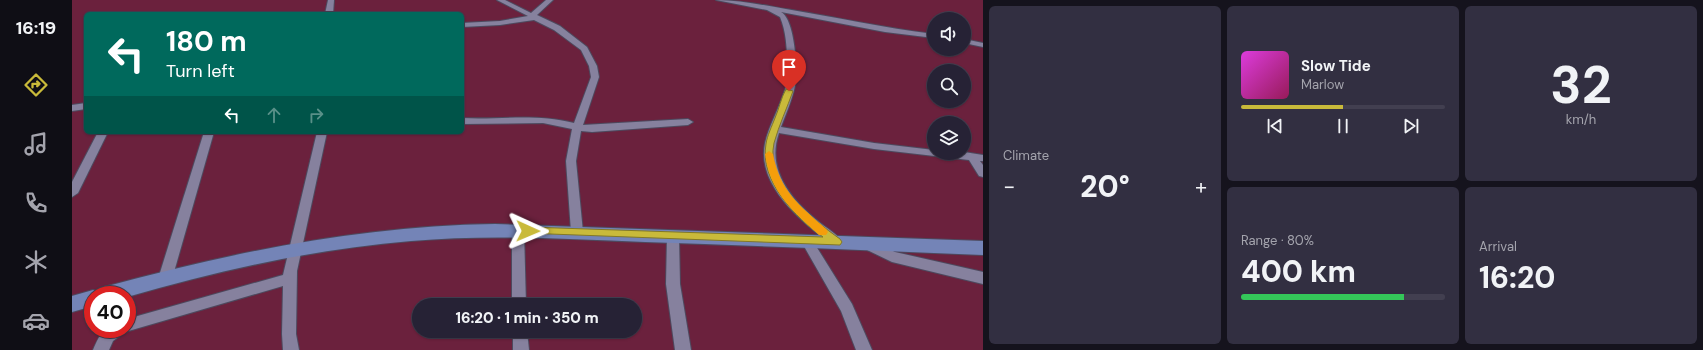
<!DOCTYPE html>
<html lang="en">
<head>
<meta charset="utf-8">
<style>
  :root { --surface:#262235; --page:#322f41; --text:#f1f3f6; --muted:#a4a4ad; --line:#423f50; --accent:#c9ba3a }
  body { margin:0; font-family:"DM Sans",sans-serif; background:var(--page); color:var(--text); height:100vh; display:flex; flex-direction:column; font-size:15px; white-space:nowrap }
  * { box-sizing:border-box; margin:0 }
  p { font-size:13px; color:var(--muted) }
  .icon { flex:none; width:22px; height:22px; fill:none; stroke:currentColor; stroke-width:2; stroke-linecap:round; stroke-linejoin:round }
  .map { position:relative; flex:1; overflow:hidden }
  .sheet { display:flex; flex-direction:column; gap:6px; padding:6px; background:#15131d; width:720px }
  .sheet>* { flex:none }
  .guide { position:absolute; left:12px; top:12px; width:380px; height:122px; border-radius:6px; box-shadow:0 1px 3px #0004,0 0 0 1px var(--line); background:#00695c; color:#fff; overflow:hidden }
  .tools { position:absolute; left:855px; top:12px; display:grid; gap:8px }
  .tools a { display:grid; place-items:center; width:44px; height:44px; border-radius:50%; background:var(--surface); box-shadow:0 1px 3px #0004,0 0 0 1px var(--line); font-size:20px }
  .speed { position:absolute; left:12px; top:286px; display:flex; gap:8px; font-size:20px; font-weight:700; text-align:center }
  .speed>* { display:grid; place-content:center; width:52px; height:52px; border-radius:50%; background:var(--surface); box-shadow:0 1px 3px #0004,0 0 0 1px var(--line); line-height:1 }
  .speed .limit { border:6px solid #d22; background:#fff; color:#111 }
  .pin { position:absolute; display:grid; place-items:center; width:34px; height:34px; color:#fff; margin:-41px -17px; border-radius:50% 50% 50% 0; rotate:-45deg; box-shadow:0 0 4px #0007 }
  .pin .icon { rotate:45deg }
  .me { position:absolute; width:44px; margin:-22px; rotate:91deg; stroke-linejoin:round; filter:drop-shadow(0 0 3px #0008) }
  .turn { display:flex; align-items:center; gap:14px; height:84px; padding:0 16px; font-size:18px }
  .turn .icon { width:52px; height:52px; stroke-width:2.5 }
  .turn b { display:block; font-size:28px; line-height:34px }
  .lanes { display:flex; align-items:center; height:38px; padding:0 16px; background:#0003; justify-content:center; gap:20px; direction:ltr }
  .lanes .off { opacity:.35 }
  .big { font-size:30px; font-weight:800; line-height:1.1 }
  .sheet .widget { flex:1; display:flex; flex-direction:column; justify-content:center; gap:6px; min-width:0; padding:0 14px; border-radius:6px; background:var(--page) }
  .sheet .dial { align-items:center; gap:0 }
  .dial b { font-size:52px; line-height:1 }
  .song { display:flex; align-items:center; gap:12px }
  .cover { width:48px; height:48px; border-radius:6px; background:linear-gradient(135deg,hsl(300 70% 55%),hsl(330 70% 35%)) }
  .played { height:4px; border-radius:2px; background:linear-gradient(90deg,var(--accent) 50%,var(--line) 50%) }
  .keys { display:flex; justify-content:space-around; direction:ltr }
  .heat { display:flex; justify-content:space-between; align-items:center; font-size:22px; direction:ltr }
  .charge { height:6px; border-radius:3px; background:linear-gradient(90deg,#34c759 80%,var(--line) 0) }
  .sheet .tiles { flex:1; display:grid; gap:6px; grid-template-columns:repeat(3,1fr) }
  .widget:first-child { grid-row:span 2 }
  .trip { position:absolute; left:340px; top:298px; width:230px; height:40px; border-radius:20px; background:var(--surface); box-shadow:0 1px 3px #0004,0 0 0 1px var(--line); font-weight:800; line-height:40px; text-align:center }
  main { display:flex; flex:1; min-height:0 }
  .dock { display:flex; flex-direction:column; width:72px; justify-content:space-around; align-items:center; background:#0f0e15; color:var(--muted) }
  .dock .icon { width:28px; height:28px }
  .dock .current { color:var(--accent) }
  .dock b { font-size:18px; color:var(--text) }
  .map>svg:first-child { display:block }
</style>
</head>
<body>
<main>
<nav class="dock">
<b>16:19</b>
<svg class="icon current" aria-label="directions" viewBox="0 0 24 24"><path d="M12 3l9 9-9 9-9-9zM9 14v-3h6M13 9l2 2-2 2"/></svg>
<svg class="icon" aria-label="music" viewBox="0 0 24 24"><path d="M9 18V5l10-2v13"/><circle cx="6" cy="18" r="3"/><circle cx="16" cy="16" r="3"/></svg>
<svg class="icon" aria-label="phone" viewBox="0 0 24 24"><path d="M5 4h4l2 5-3 2q2 4 5 5l2-3 5 2v4C11 20 4 13 5 4z"/></svg>
<svg class="icon" aria-label="climate" viewBox="0 0 24 24"><path d="M12 3v18M4 7l16 10M4 17L20 7"/></svg>
<svg class="icon" aria-label="car" viewBox="0 0 24 24"><path d="M5 17H2v-5l4-1 3-4h7l3 4 3 1v5h-3M9 17h6M6 11h13"/><circle cx="7" cy="17" r="2"/><circle cx="17" cy="17" r="2"/></svg>
</nav>
<div class="map">
<svg width="911" height="350" viewBox="0 0 911 350">
  <rect width="100%" height="100%" fill="#332e47"/>
  <!-- green -->
  <path fill="#6b213d" fill-rule="evenodd" d="M0,0H911V350H0ZM14,14H390V132H14ZM862,19H892V49H862ZM862,71H892V101H862ZM862,123H892V153H862ZM21,295H55V329H21ZM347,305H563V331H347Z"/>
  <g fill="none" stroke-linecap="round" stroke-linejoin="round">
    <defs>
      <g id="street">
        <path d="M256,0H262L261,14H253Z"/>
        <path d="M425,0H433L459,13L474,0H481L465,15L488,26L515,47L525,66L527,77L511,125L616,119L621,122L616,125L520,132L509,131L504,161L511,232L509,235L505,237L501,235L499,232L494,161L500,129L471,123L390,124V118C430,120 461,113 502,123L519,77L517,66L509,50L482,30L462,20L428,25L390,27V23L428,21L456,16Z"/>
        <path d="M644,0C667,0 690,5 714,9C763,17 812,28 862,34V38L813,32L709,12C723,19 726,72 723,86C720,100 714,114 709,127L802,143L862,150V153L892,152L911,155V161H908L911,165V177L907,176L897,160L802,149L707,133C694,170 719,200 747,222C754,228 766,234 770,242L768,245L764,247L760,245C731,223 684,186 693,143C697,124 709,106 714,86C716,79 715,70 715,62C715,48 714,31 708,17L695,10Z"/>
        <path d="M892,39L911,43V47L892,43Z"/>
        <path d="M14,103V109L0,111V105Z"/>
        <path d="M26,132H36L6,193L0,197V182Z"/>
        <path d="M132,132H142L100,279L98,283L93,285L88,283L86,279Z"/>
        <path d="M245,132H255L225,271L224,334L227,350H211L210,334L211,286L53,332L41,341L37,350H21C31,327 31,329 55,329V319L211,275Z"/>
        <path d="M446,226L450,228L452,231L454,305H440V231L442,228Z"/>
        <path d="M601,231L605,233L607,236L608,284L619,350H603L594,284L595,236L597,233Z"/>
        <path d="M735,236L739,238L780,304L800,350H784L769,311L729,241L731,238Z"/>
        <path d="M795,239L823,252L911,272V284L820,262L791,248L789,244L791,240Z"/>
        <path d="M441,331H455L457,350H441Z"/>
      </g>
      <path id="secondary" d="M423,224L911,241V255C798,250 686,246 573,242C495,239 417,234 339,241C243,249 148,270 55,297V295H21V306L0,312V296L21,290L24,291L32,287C161,252 289,226 423,224Z"/>
    </defs>
    <!-- street casing -->
    <use href="#street" stroke="#4d495e" stroke-width="2"/>
    <!-- secondary casing -->
    <use href="#secondary" stroke="#4d495e" stroke-width="2"/>
    <!-- street -->
    <use href="#street" fill="#86819e" fill-rule="evenodd"/>
    <!-- secondary -->
    <use href="#secondary" fill="#7484b7" fill-rule="evenodd"/>
  </g>
  <!-- route -->
  <path fill="#c9ba3a" stroke="#837926" d="M714,89L721,91C715,108 707,125 702,143C693,183 740,219 768,239L770,242L768,245L452,233L451,231L452,228L456,227L751,237C724,218 687,181 694,144C695,136 700,126 703,118C707,109 709,98 714,89Z"/>
  <!-- slow -->
  <path fill="#f59e0b" d="M697,151L701,154C708,191 727,205 754,229L756,232L754,235H747C719,209 699,193 693,154Z"/>
</svg>
<div class="tools">
<a><svg class="icon" aria-label="sound" viewBox="0 0 24 24"><path d="M4 9h4l5-4v14l-5-4H4zM17 9q2 3 0 6"/></svg></a>
<a><svg class="icon" aria-label="search" viewBox="0 0 24 24"><circle cx="10" cy="10" r="6"/><path d="M15 15l6 6"/></svg></a>
<a><svg class="icon" aria-label="layers" viewBox="0 0 24 24"><path d="M12 4l9 5-9 5-9-5zM3 14l9 5 9-5"/></svg></a>
</div>
<div class="speed"><div class="limit">40</div></div>
<div class="pin" style="left:717px;top:91px;background:#d93025"><svg class="icon" aria-label="arrive" viewBox="0 0 24 24"><path d="M6 21V4h12l-3 4 3 4H6"/></svg></div>
<svg class="me" style="left:456px;top:231px" viewBox="-20 -20 40 40"><path d="M0-17L14 15 0 8-14 15z" fill="#c9ba3a" stroke="#fff" stroke-width="4"/></svg>
<div class="trip">16:20 · 1 min · 350 m</div>
<div class="guide">
<div class="turn"><svg class="icon" aria-label="left" viewBox="0 0 24 24"><path d="M17 20v-9H6M10 6l-5 5 5 5"/></svg><div><b>180 m</b>Turn left</div></div>
<div class="lanes"><svg class="icon" aria-label="left" viewBox="0 0 24 24"><path d="M17 20v-9H6M10 6l-5 5 5 5"/></svg><svg class="icon off" aria-label="ahead" viewBox="0 0 24 24"><path d="M12 20V5M6 11l6-6 6 6"/></svg><svg class="icon off" aria-label="right" viewBox="0 0 24 24"><path d="M7 20v-9h11M14 6l5 5-5 5"/></svg></div>
</div>
</div>
<section class="sheet">
<div class="tiles">
<div class="widget"><p>Climate</p>
<div class="heat"><a>−</a><b class="big">20°</b><a>+</a></div>
</div>
<div class="widget">
<div class="song"><i class="cover"></i><div><b>Slow Tide</b><p>Marlow</p></div></div>
<div class="played"></div>
<div class="keys"><svg class="icon" aria-label="previous" viewBox="0 0 24 24"><path d="M18 5L8 12l10 7zM5 5v14"/></svg><svg class="icon" aria-label="pause" viewBox="0 0 24 24"><path d="M8 5v14M16 5v14"/></svg><svg class="icon" aria-label="next" viewBox="0 0 24 24"><path d="M6 5l10 7-10 7zM19 5v14"/></svg></div>
</div>
<div class="widget dial"><b>32</b><p>km/h</p></div>
<div class="widget"><p>Range · 80%</p><b class="big">400 km</b><div class="charge"></div></div>
<div class="widget"><p>Arrival</p><b class="big">16:20</b></div>
</div>
</section>
</main>
</body>
</html>
